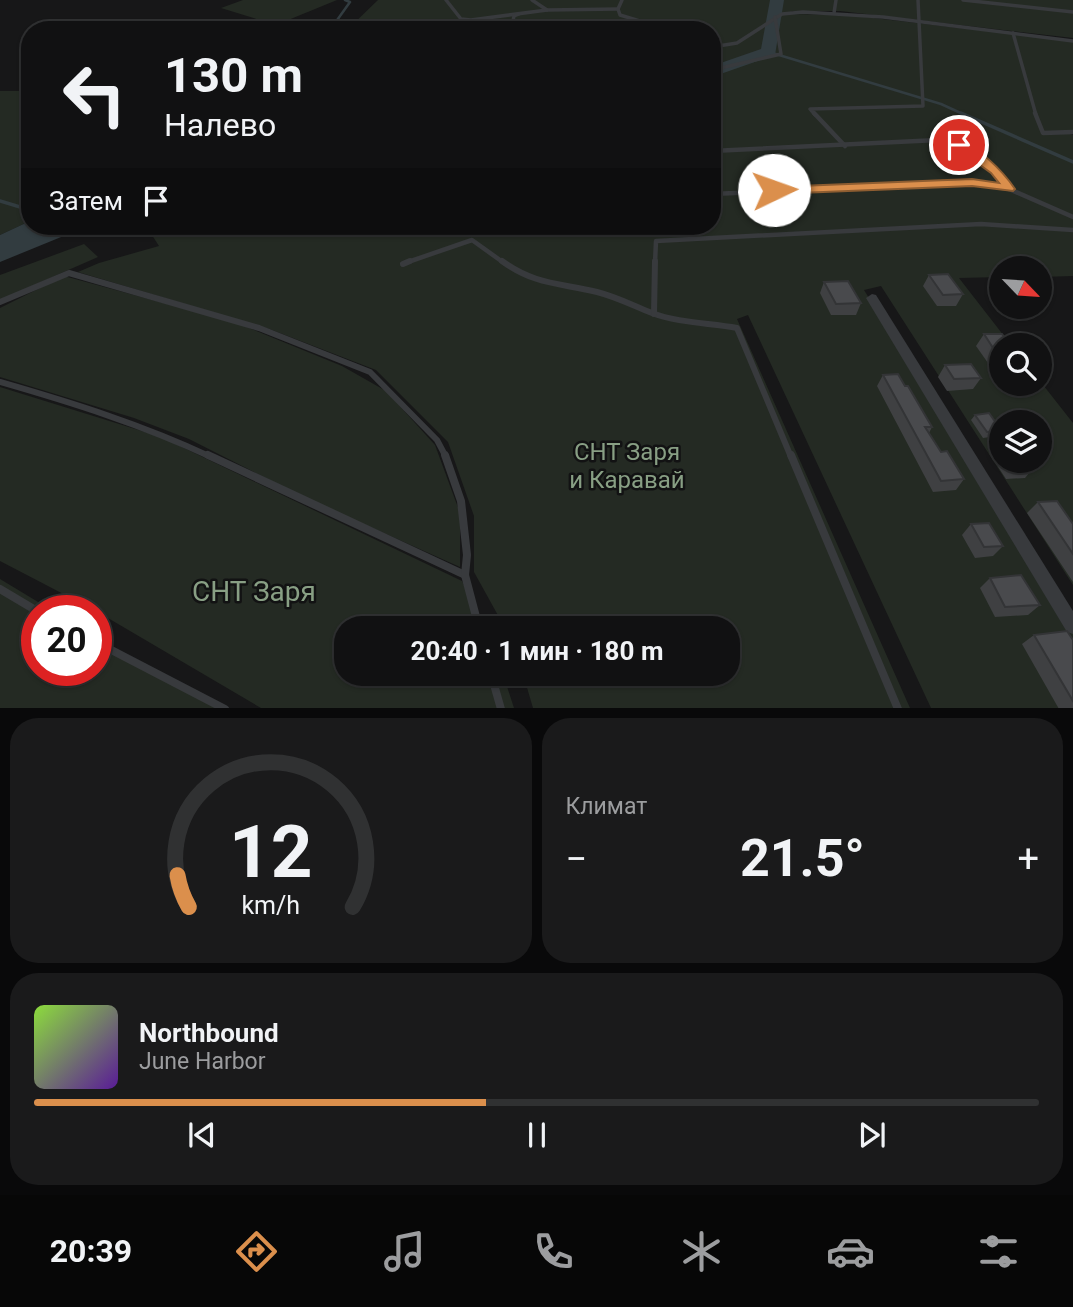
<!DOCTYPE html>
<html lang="ru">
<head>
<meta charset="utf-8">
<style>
  :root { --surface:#111112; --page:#1a1a1b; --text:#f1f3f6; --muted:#9c9d9f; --line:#303132; --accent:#db8f4c }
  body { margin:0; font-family:Roboto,sans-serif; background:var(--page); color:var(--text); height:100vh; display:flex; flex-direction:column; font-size:26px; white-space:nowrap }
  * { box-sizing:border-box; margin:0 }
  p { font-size:23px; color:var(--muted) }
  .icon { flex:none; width:38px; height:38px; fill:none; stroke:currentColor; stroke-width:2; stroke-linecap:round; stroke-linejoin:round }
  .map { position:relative; height:708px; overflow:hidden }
  .drawer { display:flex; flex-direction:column; gap:10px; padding:10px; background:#09090a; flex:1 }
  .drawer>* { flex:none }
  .top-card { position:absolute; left:21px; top:21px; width:700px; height:214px; border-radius:28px; box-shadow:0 2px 5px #0004,0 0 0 2px var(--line); background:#111112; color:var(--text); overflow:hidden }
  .needle { width:46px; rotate:115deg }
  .tools { position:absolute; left:989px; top:256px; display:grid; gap:14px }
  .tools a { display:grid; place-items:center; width:63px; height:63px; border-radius:50%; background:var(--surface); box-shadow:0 2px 5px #0004,0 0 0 2px var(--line); font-size:35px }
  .speed { position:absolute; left:21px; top:595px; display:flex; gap:14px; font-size:35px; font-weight:700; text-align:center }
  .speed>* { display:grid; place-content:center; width:91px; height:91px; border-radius:50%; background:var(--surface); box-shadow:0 2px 5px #0004,0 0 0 2px var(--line); line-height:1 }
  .speed .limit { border:10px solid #d22; background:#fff; color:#111 }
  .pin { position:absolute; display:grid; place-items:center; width:60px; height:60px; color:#fff; margin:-30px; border:4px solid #fff; border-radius:50%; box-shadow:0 2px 7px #0007 }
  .me { position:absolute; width:77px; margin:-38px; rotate:87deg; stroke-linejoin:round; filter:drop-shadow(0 0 5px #0008) }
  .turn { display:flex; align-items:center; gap:24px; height:147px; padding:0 28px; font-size:32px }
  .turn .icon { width:91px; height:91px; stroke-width:2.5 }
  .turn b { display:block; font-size:49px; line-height:60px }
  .then { display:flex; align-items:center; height:66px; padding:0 28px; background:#0003; gap:14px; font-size:26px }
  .big { font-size:52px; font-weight:700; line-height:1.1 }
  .drawer .tile { flex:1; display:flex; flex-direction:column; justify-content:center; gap:10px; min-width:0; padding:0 24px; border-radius:28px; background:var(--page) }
  .drawer .dial { align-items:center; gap:0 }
  .dial svg { height:182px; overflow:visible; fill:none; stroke:var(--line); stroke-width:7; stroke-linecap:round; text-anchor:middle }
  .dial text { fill:var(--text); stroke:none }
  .song { display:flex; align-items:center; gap:21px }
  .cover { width:84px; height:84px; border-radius:10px; background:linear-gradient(135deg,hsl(90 70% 55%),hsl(270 70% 35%)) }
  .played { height:7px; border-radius:4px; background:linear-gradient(90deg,var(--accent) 45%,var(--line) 45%) }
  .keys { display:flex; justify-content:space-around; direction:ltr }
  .heat { display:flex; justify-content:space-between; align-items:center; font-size:38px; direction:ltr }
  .drawer .tiles { flex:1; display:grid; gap:10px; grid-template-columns:1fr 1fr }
  .tile:last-child { grid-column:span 2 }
  .trip { position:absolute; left:334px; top:616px; width:406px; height:70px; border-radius:28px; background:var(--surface); box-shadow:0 2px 5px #0004,0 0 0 2px var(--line); font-weight:700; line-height:70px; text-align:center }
  .tab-bar { display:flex; height:112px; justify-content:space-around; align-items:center; background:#070707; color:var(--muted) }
  .tab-bar .icon { width:49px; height:49px }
  .tab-bar .selected { color:var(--accent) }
  .tab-bar b { font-size:32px; color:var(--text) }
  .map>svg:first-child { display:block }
</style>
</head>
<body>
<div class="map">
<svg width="1073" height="709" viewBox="0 0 1073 709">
  <rect width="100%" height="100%" fill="#171718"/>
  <!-- green -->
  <g fill="#242a23" fill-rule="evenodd">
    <path d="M243,0H337L276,25L221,8Z"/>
    <path d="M378,0H1073V38L840,11H792L791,14L848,15L1073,41V130L1061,131L1073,135V276L1040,277V268H1001V277L959,278L1011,345H1001V383H1040V381L1073,423V585L881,286L864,290L1073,627V708H931L748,315L737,319L910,708H533L523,674H728V628H505L474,572V516L448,442L376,370L272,330L78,272L99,263L159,246L148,229L152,226H712V30H347ZM1001,422H1040V460H1001Z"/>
    <path d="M0,91H30V221L0,235Z"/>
    <path d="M84,244L98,257L0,300V275Z"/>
    <path d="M64,276L237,323L342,366L386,391L435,445L460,513V567L303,497L189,439L134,418L0,377V308Z"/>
    <path d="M0,387L161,437L462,581L485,628H346V674H503L514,708H261L96,611L0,561Z"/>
    <path d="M0,579L53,611H37V670H96V638L228,709H0Z"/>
  </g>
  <!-- water -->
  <path fill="#323c40" d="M30,221V226H88L0,262V235Z"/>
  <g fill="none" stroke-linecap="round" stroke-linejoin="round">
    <!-- stream-far1 -->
    <g stroke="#323c40" stroke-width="2.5">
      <path d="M330,30L350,2L345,0"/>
      <path d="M769,52L941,104L965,115"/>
    </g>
    <!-- stream -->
    <g stroke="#323c40" stroke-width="3.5">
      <path d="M961,113L1073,162"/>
      <path d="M0,201L30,210"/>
    </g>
    <!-- river -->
    <path fill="#323c40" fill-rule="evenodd" d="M770,0H784L775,55L712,77V66L761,49Z"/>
    <!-- service-far3 -->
    <g stroke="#383a3d" stroke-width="3.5">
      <path d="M446,0L461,19L471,20L547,10L618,9"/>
      <path d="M532,0L547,10"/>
      <path d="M622,0L618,9L620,15L669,30"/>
      <path d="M963,0L1073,12"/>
      <path d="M834,13L836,0"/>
      <path d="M432,30L439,25L465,21"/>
      <path d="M511,30L514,16L519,14"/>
      <path d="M1013,33L1036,115"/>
      <path d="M712,47L737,43L782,14L803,12L883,17L1073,41"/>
      <path d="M712,70L781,54L775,17"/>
      <path d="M815,115L810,109L923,106L918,0"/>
    </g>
    <!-- service-far2 -->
    <g stroke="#383a3d" stroke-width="4.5">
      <path d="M814,113L845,146"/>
      <path d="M1035,113L1043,133L1073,132"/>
      <path d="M712,151L938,140C968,148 990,164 1009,189"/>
      <path d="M712,194L972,183L1009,189L1073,217"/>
      <path d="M405,263L472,240L504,263"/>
      <path d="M655,263L656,241L981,224L1073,230"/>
    </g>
    <!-- service-far1 -->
    <g stroke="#383a3d" stroke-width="6">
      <path d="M502,261C535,285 560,283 597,292C617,297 634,306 652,313C678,323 710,323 737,328L791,457"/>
      <path d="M403,264L410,261"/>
      <path d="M0,302L69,273L259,328L370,372L437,440L446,457"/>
      <path d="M654,314L655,261"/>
      <path d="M0,382C73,403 143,425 211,457"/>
    </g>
    <!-- service -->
    <g stroke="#383a3d" stroke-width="8">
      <path d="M208,455L465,575"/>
      <path d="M445,455L461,501L467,555L465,575L479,628"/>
      <path d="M791,455L898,709"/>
      <path d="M0,589L37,611"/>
      <path d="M96,642L225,709"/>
      <path d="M491,674L501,709"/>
    </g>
    <!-- minor -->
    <path fill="#383a3d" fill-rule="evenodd" d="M872,294L876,295L1073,611V634L1067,632L866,298Z"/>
  </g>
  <!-- wall -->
  <g fill="#3f4042">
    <path d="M929,275L963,294L956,306H937L923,286Z"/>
    <path d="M824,282L861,303L856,315H831L820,293Z"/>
    <path d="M984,334L1001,345V362L988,363L976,346Z"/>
    <path d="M945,365L981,378L973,389L947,391L938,377Z"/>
    <path d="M883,375L932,427L929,433L941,452L964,479L956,490L933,492L877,386Z"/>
    <path d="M975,415L1001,430L997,436L983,438L971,420Z"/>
    <path d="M1000,445H1001V460H1030L1034,467L1025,478L1006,479L991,456Z"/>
    <path d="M1038,502L1073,524V582L1027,513Z"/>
    <path d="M971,524L1003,546L993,556L975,558L962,535Z"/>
    <path d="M990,578L1040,605L1028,615L995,617L980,588Z"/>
    <path d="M1034,635L1073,640V709H1059L1022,644Z"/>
  </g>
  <!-- building -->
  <g fill="#494a4d" stroke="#333436" stroke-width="2">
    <path d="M948,274L963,294L943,295L929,275Z"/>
    <path d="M848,281L861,303L836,304L824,282Z"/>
    <path d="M984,334H1002L1010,345H1001V351H995Z"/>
    <path d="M971,364L981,378L954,379L945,365Z"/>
    <path d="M898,374L905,386H908L932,427H925L941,452L947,451L964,479L941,481L883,375Z"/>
    <path d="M989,413L1001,430L987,432L975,415Z"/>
    <path d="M1010,460H1030L1034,467L1016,468Z"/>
    <path d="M1057,501L1073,524V554L1038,502Z"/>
    <path d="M989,523L1003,546L984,547L971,524Z"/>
    <path d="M1021,575L1040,605L1005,607L990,578Z"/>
    <path d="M1067,631L1073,640V701L1034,635Z"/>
  </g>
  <!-- route -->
  <path fill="#db8f4c" stroke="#8e5d31" stroke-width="2" d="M955,142C974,140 1005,174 1015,189L1013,191L972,186L774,194L768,190L774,187L972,179L999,183L991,173L955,147Z"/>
  <g text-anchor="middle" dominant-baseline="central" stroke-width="5" stroke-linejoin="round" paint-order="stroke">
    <!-- park labels -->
    <g font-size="24" fill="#889f84" stroke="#121213">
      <text x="627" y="452">СНТ Заря<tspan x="627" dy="28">и Каравай</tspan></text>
    </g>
    <!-- near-park labels -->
    <g font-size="28" fill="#889f84" stroke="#121213">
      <text x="254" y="591">СНТ Заря</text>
    </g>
  </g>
</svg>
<div class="tools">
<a><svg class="needle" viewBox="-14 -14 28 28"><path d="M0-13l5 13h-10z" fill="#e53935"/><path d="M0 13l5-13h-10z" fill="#9c9d9f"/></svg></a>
<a><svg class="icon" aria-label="search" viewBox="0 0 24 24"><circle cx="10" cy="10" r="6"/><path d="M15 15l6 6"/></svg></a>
<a><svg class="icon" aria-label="layers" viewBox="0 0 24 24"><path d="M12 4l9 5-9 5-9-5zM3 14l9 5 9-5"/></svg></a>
</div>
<div class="speed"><div class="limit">20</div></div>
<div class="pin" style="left:959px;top:145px;background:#d93025"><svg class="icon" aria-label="arrive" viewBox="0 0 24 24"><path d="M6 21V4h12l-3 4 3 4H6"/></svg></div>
<svg class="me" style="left:774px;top:190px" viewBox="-20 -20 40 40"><circle r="19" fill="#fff"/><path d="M0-13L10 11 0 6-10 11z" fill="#db8f4c"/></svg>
<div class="trip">20:40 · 1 мин · 180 m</div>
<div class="top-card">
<div class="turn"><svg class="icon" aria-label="left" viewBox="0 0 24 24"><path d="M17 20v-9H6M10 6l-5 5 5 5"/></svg><div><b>130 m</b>Налево</div></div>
<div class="then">Затем<svg class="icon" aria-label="arrive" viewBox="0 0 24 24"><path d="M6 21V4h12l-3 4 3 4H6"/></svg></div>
</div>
</div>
<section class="drawer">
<div class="tiles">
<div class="tile dial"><svg viewBox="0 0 100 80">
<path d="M14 69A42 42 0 1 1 86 69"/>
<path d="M14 69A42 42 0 0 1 9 55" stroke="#db8f4c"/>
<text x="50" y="56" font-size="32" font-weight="700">12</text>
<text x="50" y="72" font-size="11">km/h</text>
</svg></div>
<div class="tile"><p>Климат</p>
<div class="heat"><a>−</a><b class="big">21.5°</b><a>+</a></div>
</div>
<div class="tile">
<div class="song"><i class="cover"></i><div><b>Northbound</b><p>June Harbor</p></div></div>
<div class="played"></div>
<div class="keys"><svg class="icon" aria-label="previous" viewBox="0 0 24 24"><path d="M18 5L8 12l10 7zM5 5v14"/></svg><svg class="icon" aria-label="pause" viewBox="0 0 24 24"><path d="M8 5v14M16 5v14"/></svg><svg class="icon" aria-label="next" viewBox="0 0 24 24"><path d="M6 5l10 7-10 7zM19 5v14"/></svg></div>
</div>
</div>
</section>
<nav class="tab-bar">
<b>20:39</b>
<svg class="icon selected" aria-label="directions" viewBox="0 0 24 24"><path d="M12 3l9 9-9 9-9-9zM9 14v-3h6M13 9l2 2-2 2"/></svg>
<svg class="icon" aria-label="music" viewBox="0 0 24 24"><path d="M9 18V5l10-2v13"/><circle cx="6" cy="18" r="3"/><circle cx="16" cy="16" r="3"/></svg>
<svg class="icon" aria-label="phone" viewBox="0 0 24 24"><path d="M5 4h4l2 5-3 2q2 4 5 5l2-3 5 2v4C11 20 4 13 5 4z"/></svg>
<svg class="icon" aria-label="climate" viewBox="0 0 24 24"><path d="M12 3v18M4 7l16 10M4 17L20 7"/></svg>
<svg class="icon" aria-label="car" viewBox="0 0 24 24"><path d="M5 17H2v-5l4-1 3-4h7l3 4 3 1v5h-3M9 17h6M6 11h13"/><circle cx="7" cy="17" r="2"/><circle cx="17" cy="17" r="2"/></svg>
<svg class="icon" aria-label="filters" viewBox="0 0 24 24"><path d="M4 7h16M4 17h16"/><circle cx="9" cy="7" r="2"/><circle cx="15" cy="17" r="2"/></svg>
</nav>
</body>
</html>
